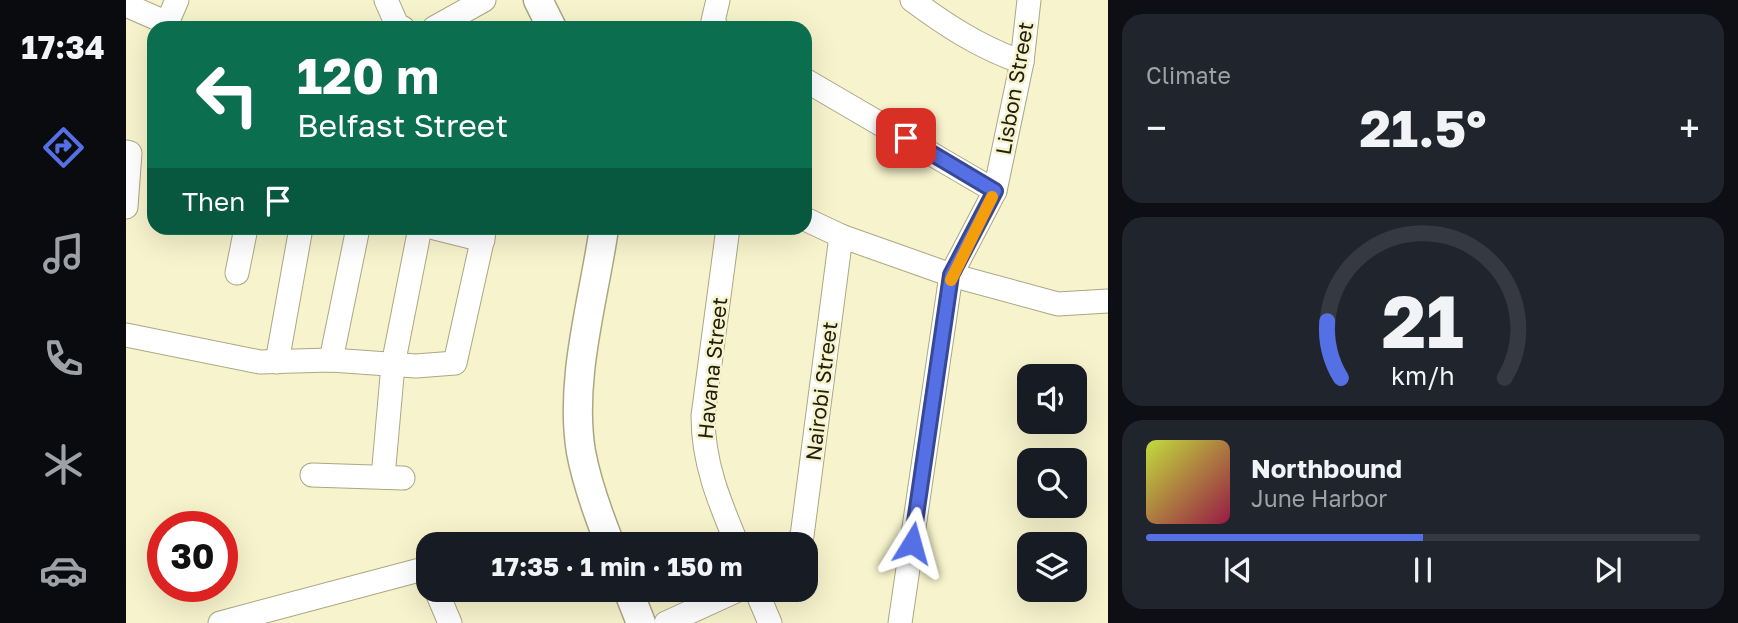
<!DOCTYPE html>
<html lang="en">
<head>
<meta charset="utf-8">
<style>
  :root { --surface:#171b24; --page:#20242c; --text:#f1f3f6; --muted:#9ea1a6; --line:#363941; --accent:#556fe5 }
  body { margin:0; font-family:"Golos Text",sans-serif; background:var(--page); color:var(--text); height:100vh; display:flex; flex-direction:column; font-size:26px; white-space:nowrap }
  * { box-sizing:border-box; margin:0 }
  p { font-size:23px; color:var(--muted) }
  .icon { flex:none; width:38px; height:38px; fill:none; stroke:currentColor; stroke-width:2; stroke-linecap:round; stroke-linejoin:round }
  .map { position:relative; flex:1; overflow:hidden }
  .panel { display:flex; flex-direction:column; gap:14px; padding:14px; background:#0d0f14; width:630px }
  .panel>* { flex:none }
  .banner { position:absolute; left:21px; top:21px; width:665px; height:214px; border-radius:21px; box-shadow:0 7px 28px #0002; background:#0b6e4f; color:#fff; overflow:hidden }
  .tools { position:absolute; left:891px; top:364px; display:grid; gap:14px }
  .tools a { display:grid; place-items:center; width:70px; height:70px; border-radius:14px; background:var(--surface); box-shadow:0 7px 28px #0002; font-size:35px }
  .speed { position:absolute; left:21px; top:511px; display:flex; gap:14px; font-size:35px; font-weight:700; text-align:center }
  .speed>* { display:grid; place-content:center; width:91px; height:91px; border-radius:50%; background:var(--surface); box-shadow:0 7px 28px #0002; line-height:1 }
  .speed .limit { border:10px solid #d22; background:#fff; color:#111 }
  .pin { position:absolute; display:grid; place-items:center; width:60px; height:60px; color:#fff; margin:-30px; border-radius:14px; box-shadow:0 4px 10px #0006 }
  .me { position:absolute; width:77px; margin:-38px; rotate:8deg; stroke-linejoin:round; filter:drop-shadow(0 0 5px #0008) }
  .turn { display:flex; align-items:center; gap:24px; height:147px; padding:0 35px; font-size:32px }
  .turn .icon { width:91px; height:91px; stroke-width:2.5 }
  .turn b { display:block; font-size:49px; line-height:60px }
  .then { display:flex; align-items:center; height:66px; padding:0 35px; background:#0003; gap:14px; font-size:26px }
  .big { font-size:52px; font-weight:700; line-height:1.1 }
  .panel .tile { flex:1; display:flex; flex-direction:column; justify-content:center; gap:10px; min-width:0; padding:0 24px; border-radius:21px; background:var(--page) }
  .panel .dial { align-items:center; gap:0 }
  .dial svg { height:182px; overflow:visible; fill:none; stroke:var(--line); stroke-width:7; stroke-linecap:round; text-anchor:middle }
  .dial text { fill:var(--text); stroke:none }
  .song { display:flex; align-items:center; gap:21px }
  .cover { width:84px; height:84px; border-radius:10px; background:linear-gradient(135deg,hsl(70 70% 55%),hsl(340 70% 35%)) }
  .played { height:7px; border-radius:4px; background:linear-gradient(90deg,var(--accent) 50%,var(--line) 50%) }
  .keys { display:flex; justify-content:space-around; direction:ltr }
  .heat { display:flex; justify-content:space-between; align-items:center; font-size:38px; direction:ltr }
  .trip { position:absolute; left:290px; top:532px; width:402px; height:70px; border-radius:21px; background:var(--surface); box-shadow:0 7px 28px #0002; font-weight:700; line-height:70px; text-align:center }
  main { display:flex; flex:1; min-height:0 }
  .dock { display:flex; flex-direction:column; width:126px; justify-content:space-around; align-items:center; background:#090b0e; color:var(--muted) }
  .dock .icon { width:49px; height:49px }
  .dock .active { color:var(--accent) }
  .dock b { font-size:32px; color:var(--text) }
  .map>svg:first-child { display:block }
</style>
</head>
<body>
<main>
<nav class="dock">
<b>17:34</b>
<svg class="icon active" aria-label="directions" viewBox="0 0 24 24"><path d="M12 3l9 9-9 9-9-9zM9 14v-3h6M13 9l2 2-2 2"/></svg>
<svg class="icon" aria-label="music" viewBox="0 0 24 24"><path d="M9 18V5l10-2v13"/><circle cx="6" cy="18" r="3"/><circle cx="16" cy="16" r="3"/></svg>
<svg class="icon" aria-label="phone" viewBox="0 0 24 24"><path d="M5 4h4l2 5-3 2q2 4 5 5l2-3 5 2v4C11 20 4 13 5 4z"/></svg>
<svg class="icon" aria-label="climate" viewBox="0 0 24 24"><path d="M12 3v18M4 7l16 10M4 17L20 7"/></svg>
<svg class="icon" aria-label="car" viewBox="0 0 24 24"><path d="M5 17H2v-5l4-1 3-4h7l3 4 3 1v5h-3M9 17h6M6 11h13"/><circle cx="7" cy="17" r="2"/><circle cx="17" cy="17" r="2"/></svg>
</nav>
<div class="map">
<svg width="982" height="623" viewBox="0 0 982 623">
  <rect width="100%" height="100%" fill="#f7f3cc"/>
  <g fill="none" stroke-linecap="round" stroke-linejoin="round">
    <defs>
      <g id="minor">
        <path d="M260,0L271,25L277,28"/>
        <path d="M786,0C821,26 855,48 896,62"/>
        <path d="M0,5L41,23L51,0"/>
        <path d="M308,28L358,0"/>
        <path d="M591,28L587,21L592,0"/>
        <path d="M679,80L869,191"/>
        <path d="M0,152L4,153L0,207"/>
        <path d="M679,219L715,236L825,275L932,304L982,301"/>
        <path d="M309,228L357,240"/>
        <path d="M602,228L577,416C577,463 593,501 611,544"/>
        <path d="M111,273L120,228"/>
        <path d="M0,335L134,362L205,360L290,366L329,363L359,228"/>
        <path d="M205,360L232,228"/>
        <path d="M151,362L175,228"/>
        <path d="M186,475L277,478"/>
        <path d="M257,477L267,365L294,228"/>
        <path d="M669,544L676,536L715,236"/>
        <path d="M310,590L324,623"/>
        <path d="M630,590L644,623"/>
        <path d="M94,623L301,568L303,572"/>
        <path d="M540,623L612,590"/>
        <path d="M774,623L825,275L869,191L896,62L903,0"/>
      </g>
      <g id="tertiary">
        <path d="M412,0L426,28"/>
        <path d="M478,228C468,299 443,379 455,452C461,484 472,514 484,544"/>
        <path d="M502,590L515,623"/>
      </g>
    </defs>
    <!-- minor casing -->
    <use href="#minor" stroke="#aba783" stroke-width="25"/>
    <!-- tertiary casing -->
    <use href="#tertiary" stroke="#aba783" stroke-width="31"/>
    <!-- minor -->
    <use href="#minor" stroke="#fff" stroke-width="23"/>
    <!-- tertiary -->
    <use href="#tertiary" stroke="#fff" stroke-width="28"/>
  </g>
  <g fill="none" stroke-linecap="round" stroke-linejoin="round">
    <defs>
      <path id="route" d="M780,138L869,191L825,275L786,543"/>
    </defs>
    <!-- route casing -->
    <use href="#route" stroke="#374895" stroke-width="18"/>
    <!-- route -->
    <use href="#route" stroke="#556fe5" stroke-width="12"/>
    <!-- slow -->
    <path stroke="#f59e0b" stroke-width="12" d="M825,280L866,197"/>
  </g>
  <g text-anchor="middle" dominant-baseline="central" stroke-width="5" stroke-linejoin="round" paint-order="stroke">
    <!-- street labels -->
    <g font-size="21" fill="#1e1d0f" stroke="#f7f3cc">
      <text transform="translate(888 88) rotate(-80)">Lisbon Street</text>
      <text transform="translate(586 368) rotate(-84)">Havana Street</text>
      <text transform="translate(695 391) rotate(-83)">Nairobi Street</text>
    </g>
  </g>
</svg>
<div class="tools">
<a><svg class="icon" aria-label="sound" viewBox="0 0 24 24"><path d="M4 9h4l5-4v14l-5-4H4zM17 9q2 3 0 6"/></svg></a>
<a><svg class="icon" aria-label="search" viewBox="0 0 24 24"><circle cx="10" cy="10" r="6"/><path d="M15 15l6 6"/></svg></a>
<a><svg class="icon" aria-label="layers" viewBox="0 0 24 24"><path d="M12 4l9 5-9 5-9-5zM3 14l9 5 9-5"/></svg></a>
</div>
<div class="speed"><div class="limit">30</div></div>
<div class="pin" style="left:780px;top:138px;background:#d93025"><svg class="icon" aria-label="arrive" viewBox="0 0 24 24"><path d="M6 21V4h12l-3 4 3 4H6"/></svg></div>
<svg class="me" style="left:786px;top:543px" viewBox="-20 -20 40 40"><path d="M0-17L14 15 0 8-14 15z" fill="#556fe5" stroke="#fff" stroke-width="4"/></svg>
<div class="trip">17:35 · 1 min · 150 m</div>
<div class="banner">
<div class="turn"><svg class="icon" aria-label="left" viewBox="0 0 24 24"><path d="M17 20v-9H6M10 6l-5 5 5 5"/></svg><div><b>120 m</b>Belfast Street</div></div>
<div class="then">Then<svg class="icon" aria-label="arrive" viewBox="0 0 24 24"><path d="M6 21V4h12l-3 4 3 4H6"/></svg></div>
</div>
</div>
<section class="panel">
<div class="tile"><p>Climate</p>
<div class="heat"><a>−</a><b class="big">21.5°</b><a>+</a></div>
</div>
<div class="tile dial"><svg viewBox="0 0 100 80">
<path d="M14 69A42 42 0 1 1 86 69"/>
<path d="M14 69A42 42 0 0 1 8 44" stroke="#556fe5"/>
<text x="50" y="56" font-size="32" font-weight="700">21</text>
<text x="50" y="72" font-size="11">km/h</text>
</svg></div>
<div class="tile">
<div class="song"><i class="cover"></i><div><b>Northbound</b><p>June Harbor</p></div></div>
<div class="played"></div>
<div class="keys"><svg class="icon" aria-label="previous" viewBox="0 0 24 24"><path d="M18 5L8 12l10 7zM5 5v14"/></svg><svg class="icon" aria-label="pause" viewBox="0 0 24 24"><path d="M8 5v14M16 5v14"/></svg><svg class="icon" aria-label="next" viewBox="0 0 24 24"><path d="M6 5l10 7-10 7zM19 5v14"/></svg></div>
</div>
</section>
</main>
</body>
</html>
